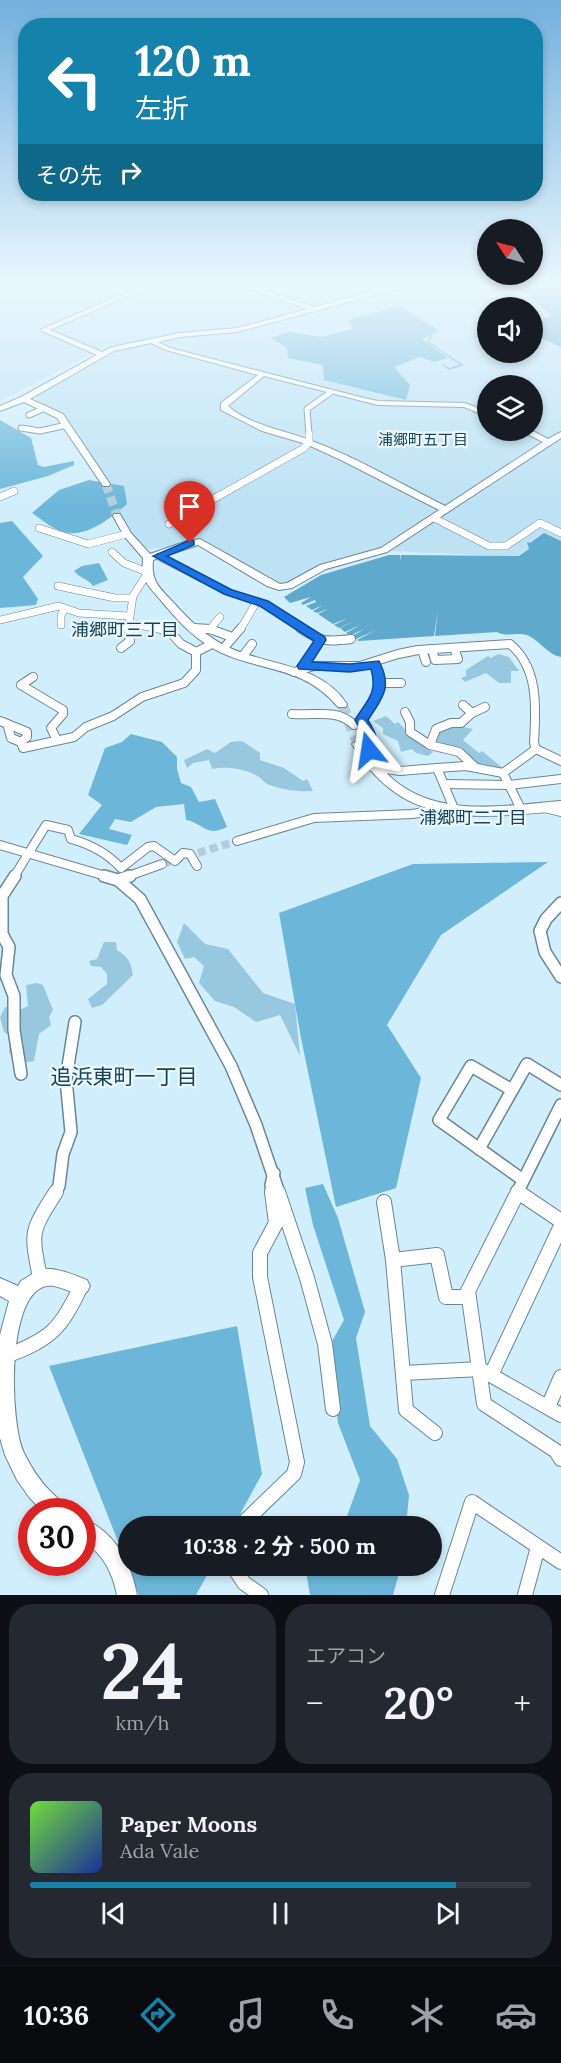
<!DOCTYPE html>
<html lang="ja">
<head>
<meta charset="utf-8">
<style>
  :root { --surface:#171b24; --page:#242831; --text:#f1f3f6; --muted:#9ea1a6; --line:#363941; --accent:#1482aa }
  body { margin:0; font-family:Lora,"Noto Sans JP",serif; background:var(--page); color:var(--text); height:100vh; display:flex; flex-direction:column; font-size:22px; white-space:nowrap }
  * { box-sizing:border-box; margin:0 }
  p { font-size:20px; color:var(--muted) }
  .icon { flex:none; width:33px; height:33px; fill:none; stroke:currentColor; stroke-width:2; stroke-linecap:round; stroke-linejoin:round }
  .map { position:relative; height:1595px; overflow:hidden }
  .side { display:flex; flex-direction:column; gap:9px; padding:9px; background:#0d0f14; flex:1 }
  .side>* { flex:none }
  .banner { position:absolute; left:18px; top:18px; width:525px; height:183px; border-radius:24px; box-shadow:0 3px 9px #0003; background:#1482aa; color:#fff; overflow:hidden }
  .needle { width:39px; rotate:306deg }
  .controls { position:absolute; left:477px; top:219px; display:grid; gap:12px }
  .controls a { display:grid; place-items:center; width:66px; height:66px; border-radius:50%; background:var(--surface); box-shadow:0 3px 9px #0003; font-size:30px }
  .speed { position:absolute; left:18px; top:1498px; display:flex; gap:12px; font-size:30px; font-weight:700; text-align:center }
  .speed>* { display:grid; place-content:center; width:78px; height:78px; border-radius:50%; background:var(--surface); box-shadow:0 3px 9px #0003; line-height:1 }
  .speed .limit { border:9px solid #d22; background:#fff; color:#111 }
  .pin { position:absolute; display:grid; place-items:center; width:51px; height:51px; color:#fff; margin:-62px -26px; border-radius:50% 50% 50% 0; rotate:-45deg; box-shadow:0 0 6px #0007 }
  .pin .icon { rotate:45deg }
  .me { position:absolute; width:66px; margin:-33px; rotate:345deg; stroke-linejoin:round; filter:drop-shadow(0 0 4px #0008) }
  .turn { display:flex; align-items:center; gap:21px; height:126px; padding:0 18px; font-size:27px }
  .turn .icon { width:78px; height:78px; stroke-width:2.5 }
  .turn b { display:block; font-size:42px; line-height:51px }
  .then { display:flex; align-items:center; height:57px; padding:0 18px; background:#0003; gap:12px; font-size:22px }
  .big { font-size:45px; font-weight:700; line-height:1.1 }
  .side .widget { flex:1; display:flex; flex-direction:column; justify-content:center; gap:9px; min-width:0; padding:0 21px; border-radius:24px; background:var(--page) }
  .side .dial { align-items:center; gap:0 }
  .dial b { font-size:78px; line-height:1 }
  .song { display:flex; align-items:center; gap:18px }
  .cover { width:72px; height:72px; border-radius:9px; background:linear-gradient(135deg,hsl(100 70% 55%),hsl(230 70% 35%)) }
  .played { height:6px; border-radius:3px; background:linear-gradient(90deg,var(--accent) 85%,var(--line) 85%) }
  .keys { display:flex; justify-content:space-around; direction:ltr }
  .heat { display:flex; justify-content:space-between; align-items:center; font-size:33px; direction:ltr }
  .side .tiles { flex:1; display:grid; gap:9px; grid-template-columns:1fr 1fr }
  .widget:last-child { grid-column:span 2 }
  .trip { position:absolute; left:118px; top:1516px; width:324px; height:60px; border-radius:30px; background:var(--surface); box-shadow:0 3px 9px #0003; font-weight:700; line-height:60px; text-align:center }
  .tabs { display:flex; height:96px; justify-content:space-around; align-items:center; background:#090b0e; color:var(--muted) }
  .tabs .icon { width:42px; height:42px }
  .tabs .on { color:var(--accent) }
  .tabs b { font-size:27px; color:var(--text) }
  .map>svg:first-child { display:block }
</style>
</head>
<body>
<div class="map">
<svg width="561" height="1595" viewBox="0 0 561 1595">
  <rect width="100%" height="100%" fill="#d1eefc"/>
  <!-- built -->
  <g fill="#bde2f4" fill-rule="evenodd">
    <path d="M0,282H417L396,285L228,328L179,332L104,348L0,401Z"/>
    <path d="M460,282H511L547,316L533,320L532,308H488V352H532L533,337L561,345V559L393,551L280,584L195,535L166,548L145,549L118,513L105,478L64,415L36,401L38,395L111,352L181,338L247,331L405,287ZM488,386H532V430H488Z"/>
  </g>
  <!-- green -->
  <g fill="#98c8e0">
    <path d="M498,654L509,657L519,671H511V683H499L486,673L465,682L461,678L466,676V670L488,656L491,658Z"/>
    <path d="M386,716L395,724L398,722L407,731L405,733L433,752L428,756L416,753L412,749L401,752L398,741L383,734V728L373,721Z"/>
    <path d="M459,726L473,729L463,740L479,753L482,751L504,769L501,771C486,768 472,767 467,752L462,751L460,756L439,752L440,749L434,744C438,729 445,728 459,726Z"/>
    <path d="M242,741L260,753V760L284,768L303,781L307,779L313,791C299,792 283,790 270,785C265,784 263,780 259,777C247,769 226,766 212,769L209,760L193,763L187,768L184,760L207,749L215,753L231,742Z"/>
    <path d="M184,923L205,944L228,949L263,993L295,1004L300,1056L280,1015L256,1022L234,1007L215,1001L199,983L204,966L194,957L185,959L177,942Z"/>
    <path d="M104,942H116L117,950C128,957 131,962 133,975L102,1005L92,1008L88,999L107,984V974L101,967L91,966L89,961L97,959Z"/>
    <path d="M36,983L43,985L53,1010L49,1017L51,1025L39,1034L34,1061L15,1064L9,1052L10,1036L4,1032L0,1017L5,1007L22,1009L28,1006L26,985Z"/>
  </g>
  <!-- forest -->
  <g fill="#6cb7d9">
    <path d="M400,306L439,331L422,339L448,358L434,362L420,357L394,367L410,385L406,400L324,380L323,365L288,358L287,348L271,338L289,332L322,337L353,329L348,320Z"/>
    <path d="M0,420L31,438L38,465L44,467L74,461V465L48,476L0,489Z"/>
    <path d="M89,480L124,486L127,504C109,519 85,540 60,531C50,527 41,519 32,513L59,490Z"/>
    <path d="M12,521L43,556L23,577L38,599L36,605L0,608V523Z"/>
    <path d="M99,563L108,580L93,586C89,579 79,578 74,571L82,566Z"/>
    <path d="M131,734L162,742L177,757V769L181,783L191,787L199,802L215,799L227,827C205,838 204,823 186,820L184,804L156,807L131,822L115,819L109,829L132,835L127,845L79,834L102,805L88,795L105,748L122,742Z"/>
    <path d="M548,862L441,935L387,1025L421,1078L396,1188L336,1207L301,1038L279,913L413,864Z"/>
    <path d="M323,1184L338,1218L365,1312L356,1338L370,1426L397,1459L409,1495L406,1527H337L346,1519L360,1480L338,1423L331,1343L344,1320L313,1225L305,1188Z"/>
    <path d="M237,1326L262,1474L233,1527H129V1566H212L196,1595H139L49,1366Z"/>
    <path d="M305,1566H401L393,1595H310Z"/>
  </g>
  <!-- water -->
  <g fill="#5faacc">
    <path d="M514,282H561V347L541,338H533V322L551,316Z"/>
    <path d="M544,533L561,541V657C548,655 541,642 529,636C519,631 506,638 497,632L435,636L438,610L434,636L359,641L357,640L376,630L356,639L352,636L365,629L351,635L346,633L360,625L345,632L340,628L354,621L339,628L334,625L348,618L333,624L318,614L328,609L317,613L313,611L323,605L312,610L306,606L316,602L315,600L303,605L301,603L311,597L290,603L284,597L321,575L389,555H400L401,561V555L519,556L529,549L527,542L530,543Z"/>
  </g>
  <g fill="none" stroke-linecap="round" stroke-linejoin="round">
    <!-- stream -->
    <path stroke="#5faacc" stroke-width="1.5" d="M430,331L432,335L428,342L462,365L449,369L443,365"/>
    <!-- street-tunnel -->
    <path stroke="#b3cdda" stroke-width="8" stroke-dasharray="8 4.5" stroke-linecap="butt" d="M162,864L237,841"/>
    <!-- secondary-tunnel-far1 -->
    <path stroke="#b3cdda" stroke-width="9" stroke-dasharray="9 4.5" stroke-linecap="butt" d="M106,484L117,516"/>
    <!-- secondary-tunnel -->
    <path stroke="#b3cdda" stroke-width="11" stroke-dasharray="11 6" stroke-linecap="butt" d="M342,704L358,744"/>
    <defs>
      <g id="street-far4">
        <path d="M29,415L45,408"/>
        <path d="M21,428L40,431L67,425"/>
        <path d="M309,435L307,409L331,392"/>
      </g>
      <g id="street-far3">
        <path d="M0,497L14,491"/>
        <path d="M434,518L489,546H506L540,523L561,533"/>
        <path d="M169,524L304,448L309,442V434"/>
        <path d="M39,528L88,544L127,534"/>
        <path d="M112,552L124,563L147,572"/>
        <path d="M158,556L228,592L264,604L303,630"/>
        <path d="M58,586L115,598H132"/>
        <path d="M0,620L59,606L79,613L128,616"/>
        <path d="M129,623L164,630"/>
        <path d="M61,625V615L65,609"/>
        <path d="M193,628L212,630"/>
        <path d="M210,629L220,617"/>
        <path d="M128,630L133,596L147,574"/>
        <path d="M240,630L257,601"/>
      </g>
      <g id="street-far2">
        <path d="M159,628L172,634L181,644L196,652L212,644"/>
        <path d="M194,628L210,629L232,637"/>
        <path d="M300,628C321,642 327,642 351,639"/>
        <path d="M121,648L130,641L128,628"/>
        <path d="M223,649L241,628"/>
        <path d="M432,649L435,660L458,659L454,648"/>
        <path d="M422,650L426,662"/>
        <path d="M243,656L252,644"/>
        <path d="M303,666L320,640"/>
        <path d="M294,672L314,666H360L398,654L418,650L510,644C539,668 536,708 534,743L536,749L561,761"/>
        <path d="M33,677L21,685L63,710V714L51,728L57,740"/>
        <path d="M381,683H401"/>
        <path d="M463,705L472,713"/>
        <path d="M405,712L410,722V732L430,745"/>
        <path d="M292,714C314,716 337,708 354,725L361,720"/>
        <path d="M0,721L27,732V737L21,742"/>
        <path d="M8,727L11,738L21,742"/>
        <path d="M21,742L23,748L74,737L86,727L113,716L142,697L184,683L196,670V652"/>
        <path d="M363,753L369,750L370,738L361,720C377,696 384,694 375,664"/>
        <path d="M372,767L400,771L437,768"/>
        <path d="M475,767L459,752L430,745L436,729L451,723H461L472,713L485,707"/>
        <path d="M444,784L509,785L561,779"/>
        <path d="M545,808L561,812"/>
        <path d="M521,809L503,773L536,749"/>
        <path d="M455,811L437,768L466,766L503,773"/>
        <path d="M237,841L314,818L412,814L431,811L435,807"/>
        <path d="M0,845L109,877"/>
        <path d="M28,854L46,825L68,830L71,839C90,844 107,853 121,868L148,847L154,846L175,861L183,853L190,854L197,866"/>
        <path d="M14,877L28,854"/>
        <path d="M126,877L162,864"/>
      </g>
      <g id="street-far1">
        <path d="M15,876L2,896V934L9,947L6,975L14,996V1030L21,1074"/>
        <path d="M104,876L118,880L140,899L231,1066L256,1125L279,1193"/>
        <path d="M118,880L130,876"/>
        <path d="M561,903L546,919L540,931L545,952L561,977"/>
        <path d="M512,1090L471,1066L439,1120L523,1180"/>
        <path d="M479,1149L527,1064L561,1085"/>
        <path d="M517,1191L520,1193"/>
        <path d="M55,1193L59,1186L63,1154L71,1132L66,1079L75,1022"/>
        <path d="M272,1193L271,1185L274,1173"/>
        <path d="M517,1193L561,1105"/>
      </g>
      <g id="street">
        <path d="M278,1192L307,1278L325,1344L333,1409"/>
        <path d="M518,1192L468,1291L484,1404L556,1451L561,1459"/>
        <path d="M518,1192L561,1221"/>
        <path d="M384,1202L393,1260L406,1410L435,1433"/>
        <path d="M393,1260L437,1255L446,1297H468"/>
        <path d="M40,1278C31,1231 30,1233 56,1192"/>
        <path d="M6,1356C51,1339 61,1329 81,1286"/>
        <path d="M403,1373L480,1369L561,1415"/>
        <path d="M491,1375L561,1226"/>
        <path d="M548,1407L561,1377"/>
        <path d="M239,1527L294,1474L297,1462L260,1277V1253L276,1223L272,1192"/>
        <path d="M233,1566L244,1583L261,1595"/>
        <path d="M442,1595L472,1502L561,1562"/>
        <path d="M525,1595L538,1547"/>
      </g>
      <g id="secondary">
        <path d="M151,282H160L50,330L102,352L112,347L180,333L237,328L307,309L229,282H239L314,307L397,285L445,282L397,289L237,332L180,337L158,342L170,348L364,398L378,401L465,403L488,412V417L464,407L378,405L264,376L228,406C249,425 285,430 312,441C358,458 401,484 445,506L543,442L519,430H531L548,439L561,432V438L387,552L326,569L292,588L279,590L267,586L198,545L153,560C151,582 159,587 173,602C190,621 207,638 230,648C270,666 321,664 347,704L346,707H338C303,666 267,673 222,653C197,642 180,623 163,603C148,585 141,582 143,558L124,536L113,516L114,514H120L131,533L150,554L187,541L200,539L280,584L287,583L320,565L381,548L439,510L341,460L306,444L262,431L221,410V403L258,375L166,350L151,343L114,351L30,399L63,414L110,484L109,486H103L57,418L24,402L0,411V406L21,397L97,355L42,331V329Z"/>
        <path d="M358,740L362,741C374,758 385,775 402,786C447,817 510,805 561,801V811C474,818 403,830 352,744Z"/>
        <path d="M40,1269C56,1267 72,1274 87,1280L90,1286L87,1292C73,1298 58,1281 43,1287C6,1301 10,1424 24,1453C31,1467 39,1480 50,1491C57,1498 64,1503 68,1512H43L29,1497L17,1480L5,1455L0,1438V1335L9,1301L0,1296V1278L18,1286L21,1281Z"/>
        <path d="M82,1518C115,1532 131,1562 137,1595H117C112,1571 103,1554 82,1540Z"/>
      </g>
    </defs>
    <!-- street-far4 casing -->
    <use href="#street-far4" stroke="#6c8693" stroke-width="7"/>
    <!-- street-far3 casing -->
    <use href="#street-far3" stroke="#6c8693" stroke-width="8"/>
    <!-- street-far2 casing -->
    <use href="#street-far2" stroke="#6c8693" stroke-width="10"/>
    <!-- street-far1 casing -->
    <use href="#street-far1" stroke="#6c8693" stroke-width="14"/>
    <!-- street casing -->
    <use href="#street" stroke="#6c8693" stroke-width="16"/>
    <!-- secondary casing -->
    <use href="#secondary" stroke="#6c8693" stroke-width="2"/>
    <!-- street-far4 -->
    <use href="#street-far4" stroke="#fff" stroke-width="5"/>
    <!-- street-far3 -->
    <use href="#street-far3" stroke="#fff" stroke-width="7"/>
    <!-- street-far2 -->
    <use href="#street-far2" stroke="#fff" stroke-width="8"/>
    <!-- street-far1 -->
    <use href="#street-far1" stroke="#fff" stroke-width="11"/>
    <!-- street -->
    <use href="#street" stroke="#fff" stroke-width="14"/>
    <!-- secondary -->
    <use href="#secondary" fill="#fff" fill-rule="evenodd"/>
  </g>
  <!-- sky -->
  <linearGradient id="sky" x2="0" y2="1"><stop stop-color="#71b0dd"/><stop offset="0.56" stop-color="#eaf7fe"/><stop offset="1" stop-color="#eaf7fe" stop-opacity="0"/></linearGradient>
  <rect width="561" height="506" fill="url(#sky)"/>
  <!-- route -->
  <path fill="#1a73e8" stroke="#114b97" stroke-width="1.5" d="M190,540L194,541V545L167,556L232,590L268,601L325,637L326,640L312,662L350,664L379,661C393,688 382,698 368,720C375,732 380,740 374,753H365L363,734L355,720C367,700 378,694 371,669L350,672L299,669L297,666L314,641L260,606L224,594L153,556Z"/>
  <g text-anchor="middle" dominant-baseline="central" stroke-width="4.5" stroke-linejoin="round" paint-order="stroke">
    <!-- far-neighbourhood labels -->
    <g font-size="15" fill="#154457" stroke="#edf8fe">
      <text x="423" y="439">浦郷町五丁目</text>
    </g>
    <!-- neighbourhood labels -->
    <g font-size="18" fill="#154457" stroke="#edf8fe">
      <text x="125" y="629">浦郷町三丁目</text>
      <text x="473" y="817">浦郷町二丁目</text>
    </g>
    <!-- near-neighbourhood labels -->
    <g font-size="21" fill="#154457" stroke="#edf8fe">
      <text x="124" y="1076">追浜東町一丁目</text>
    </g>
  </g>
</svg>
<div class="controls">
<a><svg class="needle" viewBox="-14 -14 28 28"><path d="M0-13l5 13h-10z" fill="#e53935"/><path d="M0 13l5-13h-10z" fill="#9ea1a6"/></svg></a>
<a><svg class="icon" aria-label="sound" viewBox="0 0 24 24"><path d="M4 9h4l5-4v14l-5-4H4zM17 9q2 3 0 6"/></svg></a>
<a><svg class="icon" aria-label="layers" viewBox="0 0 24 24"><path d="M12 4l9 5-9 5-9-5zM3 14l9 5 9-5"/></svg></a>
</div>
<div class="speed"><div class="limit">30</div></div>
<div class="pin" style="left:190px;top:543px;background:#d93025"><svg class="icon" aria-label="arrive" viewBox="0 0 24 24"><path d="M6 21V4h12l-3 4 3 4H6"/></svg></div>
<svg class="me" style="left:369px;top:750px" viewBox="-20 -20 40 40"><path d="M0-17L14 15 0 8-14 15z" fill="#1a73e8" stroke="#fff" stroke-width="4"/></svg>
<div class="trip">10:38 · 2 分 · 500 m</div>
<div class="banner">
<div class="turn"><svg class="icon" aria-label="left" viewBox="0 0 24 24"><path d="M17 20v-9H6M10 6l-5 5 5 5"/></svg><div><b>120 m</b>左折</div></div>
<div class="then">その先<svg class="icon" aria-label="right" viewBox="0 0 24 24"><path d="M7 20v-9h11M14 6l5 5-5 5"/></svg></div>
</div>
</div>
<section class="side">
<div class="tiles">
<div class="widget dial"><b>24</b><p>km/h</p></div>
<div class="widget"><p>エアコン</p>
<div class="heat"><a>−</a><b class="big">20°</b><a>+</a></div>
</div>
<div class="widget">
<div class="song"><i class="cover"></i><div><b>Paper Moons</b><p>Ada Vale</p></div></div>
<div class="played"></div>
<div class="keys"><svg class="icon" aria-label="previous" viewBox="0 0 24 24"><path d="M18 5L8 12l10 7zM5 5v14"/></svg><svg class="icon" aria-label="pause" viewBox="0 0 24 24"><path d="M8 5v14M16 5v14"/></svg><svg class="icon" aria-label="next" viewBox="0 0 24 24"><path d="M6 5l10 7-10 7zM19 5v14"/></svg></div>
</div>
</div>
</section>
<nav class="tabs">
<b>10:36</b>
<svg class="icon on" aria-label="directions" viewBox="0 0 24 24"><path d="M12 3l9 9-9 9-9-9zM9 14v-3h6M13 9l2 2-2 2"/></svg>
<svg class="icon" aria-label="music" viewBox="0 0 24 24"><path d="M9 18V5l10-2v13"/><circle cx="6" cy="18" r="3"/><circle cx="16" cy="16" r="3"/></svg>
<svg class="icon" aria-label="phone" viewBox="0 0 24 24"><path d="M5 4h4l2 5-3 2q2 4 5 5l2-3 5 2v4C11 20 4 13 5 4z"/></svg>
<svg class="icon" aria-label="climate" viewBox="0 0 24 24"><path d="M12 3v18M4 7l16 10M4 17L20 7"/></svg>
<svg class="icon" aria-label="car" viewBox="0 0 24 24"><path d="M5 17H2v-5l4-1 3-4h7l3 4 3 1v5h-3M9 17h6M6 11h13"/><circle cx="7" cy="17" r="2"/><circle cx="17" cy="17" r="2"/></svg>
</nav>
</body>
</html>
